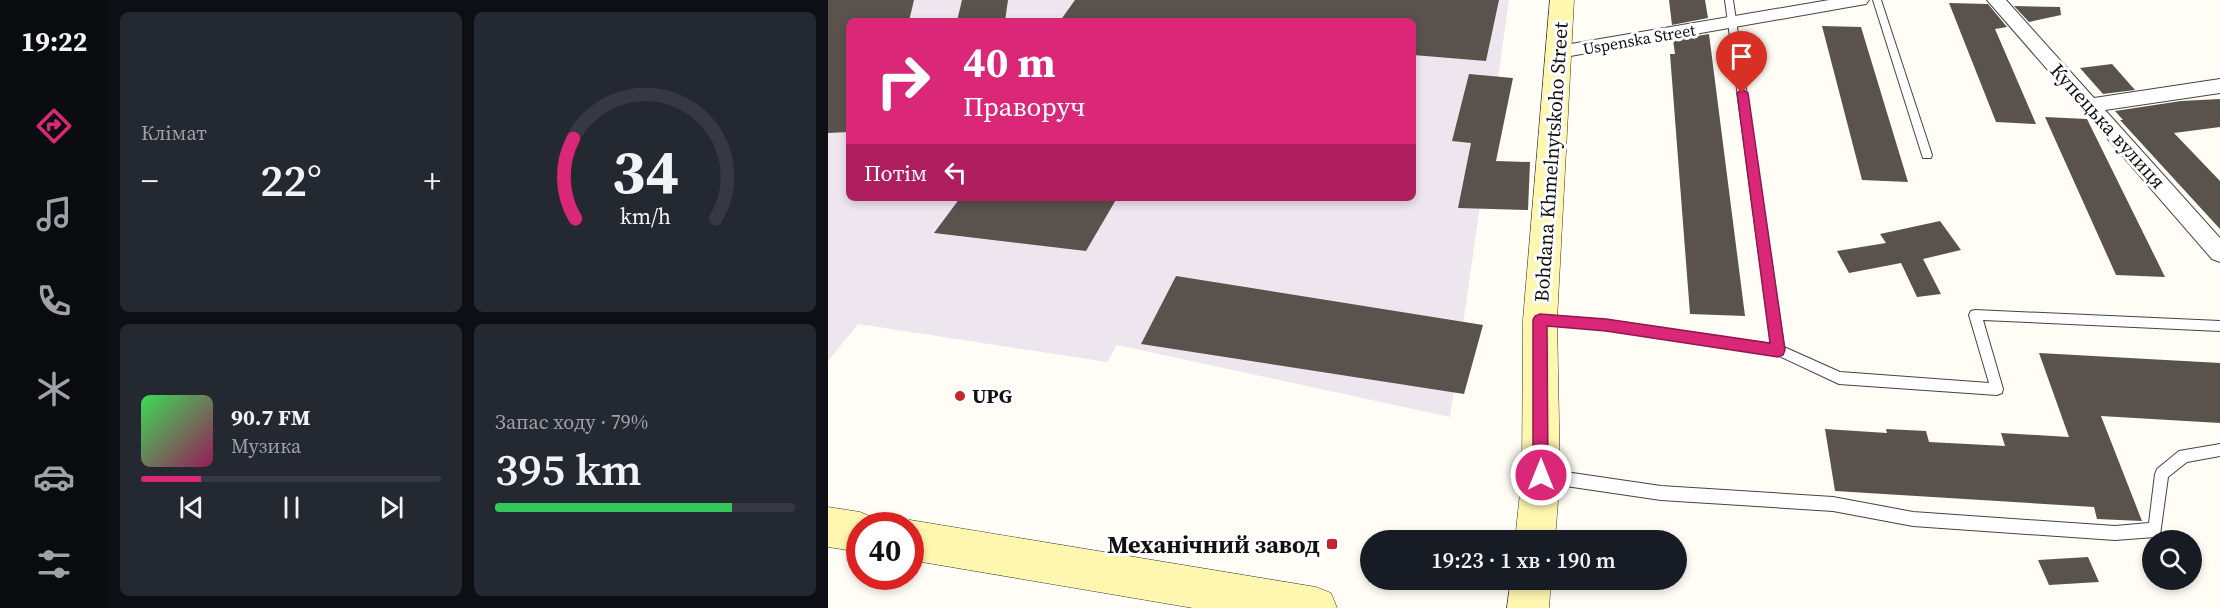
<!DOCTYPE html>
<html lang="uk">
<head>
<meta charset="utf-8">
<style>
  :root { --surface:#171b24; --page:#242831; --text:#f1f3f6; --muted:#9ea1a6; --line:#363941; --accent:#db2777 }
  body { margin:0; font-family:"Source Serif 4",serif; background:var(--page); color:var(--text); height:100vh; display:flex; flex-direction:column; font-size:22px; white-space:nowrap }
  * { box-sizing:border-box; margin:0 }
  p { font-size:20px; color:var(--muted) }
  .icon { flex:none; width:33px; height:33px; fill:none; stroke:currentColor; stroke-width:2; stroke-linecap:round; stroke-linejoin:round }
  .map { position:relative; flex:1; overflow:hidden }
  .panel { display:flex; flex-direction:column; gap:12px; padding:12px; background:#0d0f14; width:720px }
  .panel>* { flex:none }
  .top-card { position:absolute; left:18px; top:18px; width:570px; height:183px; border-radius:9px; box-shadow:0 3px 9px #0003; background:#db2777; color:#fff; overflow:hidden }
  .buttons { position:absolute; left:1314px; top:530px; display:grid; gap:12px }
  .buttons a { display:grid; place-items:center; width:60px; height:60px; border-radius:50%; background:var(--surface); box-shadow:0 3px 9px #0003; font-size:30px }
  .speed { position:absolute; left:18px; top:512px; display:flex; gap:12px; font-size:30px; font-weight:700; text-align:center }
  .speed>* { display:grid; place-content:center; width:78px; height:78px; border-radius:50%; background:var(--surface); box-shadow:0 3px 9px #0003; line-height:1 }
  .speed .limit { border:9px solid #d22; background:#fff; color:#111 }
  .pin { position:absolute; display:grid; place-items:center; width:51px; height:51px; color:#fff; margin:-62px -26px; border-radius:50% 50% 50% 0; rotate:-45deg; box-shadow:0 0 6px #0007 }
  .pin .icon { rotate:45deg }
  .me { position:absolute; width:66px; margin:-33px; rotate:0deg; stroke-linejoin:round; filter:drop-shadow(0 0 4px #0008) }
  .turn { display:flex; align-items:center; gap:21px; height:126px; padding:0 18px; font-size:27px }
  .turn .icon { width:78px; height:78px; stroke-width:2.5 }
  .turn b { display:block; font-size:42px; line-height:51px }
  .then { display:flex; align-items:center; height:57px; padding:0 18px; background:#0003; gap:12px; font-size:22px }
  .big { font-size:45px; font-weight:600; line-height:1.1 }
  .panel .card { flex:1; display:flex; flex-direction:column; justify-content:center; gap:9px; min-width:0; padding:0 21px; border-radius:9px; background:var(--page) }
  .panel .dial { align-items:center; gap:0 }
  .dial svg { height:156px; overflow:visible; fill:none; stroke:var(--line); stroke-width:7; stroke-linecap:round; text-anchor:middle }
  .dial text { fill:var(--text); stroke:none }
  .song { display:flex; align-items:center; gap:18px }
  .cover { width:72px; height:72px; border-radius:9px; background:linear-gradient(135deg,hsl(130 70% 55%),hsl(330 70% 35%)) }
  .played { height:6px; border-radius:3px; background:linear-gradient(90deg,var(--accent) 20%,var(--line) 20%) }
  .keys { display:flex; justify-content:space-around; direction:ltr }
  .heat { display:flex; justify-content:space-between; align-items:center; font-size:33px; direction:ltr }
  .charge { height:9px; border-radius:4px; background:linear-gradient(90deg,#34c759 79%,var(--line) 0) }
  .panel .tiles { flex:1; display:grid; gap:12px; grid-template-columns:repeat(2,1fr) }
  .trip { position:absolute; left:532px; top:530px; width:327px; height:60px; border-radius:30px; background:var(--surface); box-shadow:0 3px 9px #0003; font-weight:600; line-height:60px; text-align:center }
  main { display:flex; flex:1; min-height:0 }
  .tabs { display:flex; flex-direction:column; width:108px; justify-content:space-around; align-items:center; background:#090b0e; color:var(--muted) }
  .tabs .icon { width:42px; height:42px }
  .tabs .selected { color:var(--accent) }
  .tabs b { font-size:27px; color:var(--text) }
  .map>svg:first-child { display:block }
</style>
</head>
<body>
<main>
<nav class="tabs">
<b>19:22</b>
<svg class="icon selected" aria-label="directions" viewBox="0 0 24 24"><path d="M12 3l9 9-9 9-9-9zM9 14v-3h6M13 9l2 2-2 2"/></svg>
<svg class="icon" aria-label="music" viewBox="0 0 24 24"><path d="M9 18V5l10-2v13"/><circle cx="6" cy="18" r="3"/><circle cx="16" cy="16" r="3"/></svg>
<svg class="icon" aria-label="phone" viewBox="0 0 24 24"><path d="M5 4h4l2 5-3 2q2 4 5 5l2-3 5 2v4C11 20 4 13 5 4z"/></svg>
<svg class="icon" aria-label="climate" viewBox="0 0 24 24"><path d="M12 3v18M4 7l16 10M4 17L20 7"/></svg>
<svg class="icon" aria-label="car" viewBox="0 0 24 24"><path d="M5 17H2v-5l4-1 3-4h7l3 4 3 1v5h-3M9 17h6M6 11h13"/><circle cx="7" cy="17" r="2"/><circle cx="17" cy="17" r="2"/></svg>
<svg class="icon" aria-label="filters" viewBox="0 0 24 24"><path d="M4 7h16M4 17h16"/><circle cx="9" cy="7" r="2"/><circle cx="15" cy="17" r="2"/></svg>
</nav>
<section class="panel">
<div class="tiles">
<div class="card"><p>Клімат</p>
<div class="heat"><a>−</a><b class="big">22°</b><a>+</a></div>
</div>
<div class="card dial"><svg viewBox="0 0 100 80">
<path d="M14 69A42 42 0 1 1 86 69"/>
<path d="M14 69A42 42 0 0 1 13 28" stroke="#db2777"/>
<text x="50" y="56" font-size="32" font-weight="700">34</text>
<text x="50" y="72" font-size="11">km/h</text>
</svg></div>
<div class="card">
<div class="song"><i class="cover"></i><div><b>90.7 FM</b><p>Музика</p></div></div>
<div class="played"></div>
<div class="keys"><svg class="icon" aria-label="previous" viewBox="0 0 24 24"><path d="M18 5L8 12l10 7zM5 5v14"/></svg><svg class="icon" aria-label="pause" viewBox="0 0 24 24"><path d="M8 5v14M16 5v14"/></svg><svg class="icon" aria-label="next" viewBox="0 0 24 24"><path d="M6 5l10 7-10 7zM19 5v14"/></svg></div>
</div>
<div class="card"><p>Запас ходу · 79%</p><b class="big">395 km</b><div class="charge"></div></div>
</div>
</section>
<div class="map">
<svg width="1392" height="608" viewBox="0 0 1392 608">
  <rect width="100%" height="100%" fill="#fffdf5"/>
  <!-- industrial -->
  <path fill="#eee6ef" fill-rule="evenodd" d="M0,0H681L622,417L289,345L279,362L30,324L0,361ZM21,21H585V198H21Z"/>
  <!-- building -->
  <g fill="#5a524d">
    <path d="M0,0H86L81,21H21V132L0,133Z"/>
    <path d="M134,0H180L177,21H129Z"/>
    <path d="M247,0H671L658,61L585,55V21H232Z"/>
    <path d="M841,0H877L880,18L844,25Z"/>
    <path d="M1121,3L1160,4L1179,27L1167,29L1208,124L1168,122Z"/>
    <path d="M1186,6L1232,7L1233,15L1201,22Z"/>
    <path d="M994,26L1033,27L1080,182L1034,180Z"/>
    <path d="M881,34L917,316L862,314L842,54H847L845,40Z"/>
    <path d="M1284,64L1307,90L1275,94L1252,68Z"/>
    <path d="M641,74L685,78L668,161L702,162L700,210L630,208L643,143L624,141Z"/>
    <path d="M1392,99V127L1346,133L1392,181V229L1292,120H1295L1287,111L1353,101Z"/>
    <path d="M1217,117L1259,119L1337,277L1288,275Z"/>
    <path d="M132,198H289L258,251L106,233Z"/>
    <path d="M1112,221L1133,250L1095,259L1113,294L1089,297L1073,263L1021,273L1009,251L1058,243L1052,234Z"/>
    <path d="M348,276L655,325L636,394L313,344Z"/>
    <path d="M1211,353L1392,363V423L1273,416L1314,521L1269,519L1266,507L1007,491L997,429L1059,433L1058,429L1098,431L1101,442L1177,446L1173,433L1241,437Z"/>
    <path d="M1260,557L1271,582L1221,585L1210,560Z"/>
  </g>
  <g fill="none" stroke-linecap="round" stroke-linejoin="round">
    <defs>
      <g id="lane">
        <path d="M897,0H905L956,347L1012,372L1161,383L1141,315L1143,311L1147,310L1392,321V331L1155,320L1175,389L1174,393L1169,395L1011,384L949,355L778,330L709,324L707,320L709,316L713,315L778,320L943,344Z"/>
        <path d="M1045,0H1053L1104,155L1103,158H1095L1094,155Z"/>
        <path d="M1392,444V456L1359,462L1340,477L1332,535L1327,537L1287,540L1085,526L1005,511L833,500L717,483L712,481L710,476L712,471L717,469L833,486L1005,497L1085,512L1287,526L1321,523L1327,474L1329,469L1351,451Z"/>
      </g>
      <g id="street">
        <path d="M1001,0H1041L1038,4L1032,5L731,58L724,56L722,52L724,48L731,46Z"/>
        <path d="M1159,0H1178L1266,98L1392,79V93L1277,110L1392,238V262L1384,259Z"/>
      </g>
      <g id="secondary">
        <path d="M722,0H746L729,320L732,475L727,540H687L694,475L695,320Z"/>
        <path d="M0,507L32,512L46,518L49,525H32V552L0,547Z"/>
        <path d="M82,520L488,587L503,593L509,608H365L82,560V525H70Z"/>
        <path d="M683,579H723L721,608H679Z"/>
      </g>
    </defs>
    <!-- lane casing -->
    <use href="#lane" stroke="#444" stroke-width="2"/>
    <!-- street casing -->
    <use href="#street" stroke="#444" stroke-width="2"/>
    <!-- secondary casing -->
    <use href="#secondary" stroke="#333" stroke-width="1"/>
    <!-- lane -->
    <use href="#lane" fill="#fff" fill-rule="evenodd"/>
    <!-- street -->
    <use href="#street" fill="#fff" fill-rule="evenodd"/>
    <!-- secondary -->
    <use href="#secondary" fill="#fff6b0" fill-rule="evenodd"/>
  </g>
  <!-- route -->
  <path fill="#db2777" stroke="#8e194d" stroke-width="1.5" d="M914,89L920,93L957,350L955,355L950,357L778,331L719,326L720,475L718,480L713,482L707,480L705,475V320L707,316L712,314L778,319L942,343L909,93Z"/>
  <!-- markers -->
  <g fill="#c4262e" stroke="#fff" stroke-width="2">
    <circle cx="132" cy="396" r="6"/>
    <rect x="498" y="538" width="12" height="12" rx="3"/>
  </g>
  <g text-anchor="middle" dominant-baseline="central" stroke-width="6" stroke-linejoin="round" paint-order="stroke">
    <!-- far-street labels -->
    <g font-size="16" fill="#111" stroke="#fff">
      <text transform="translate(811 39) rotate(-10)">Uspenska Street</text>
    </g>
    <!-- street labels -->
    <g font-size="20" fill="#111" stroke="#fff">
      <text transform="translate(1280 126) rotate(48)">Купецька вулиця</text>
      <text transform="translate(723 162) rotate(-86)">Bohdana Khmelnytskoho Street</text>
    </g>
    <!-- poi labels -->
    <g font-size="20" font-weight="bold" fill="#111" stroke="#fff" text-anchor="start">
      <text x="144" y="396">UPG</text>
    </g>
    <!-- near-poi labels -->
    <g font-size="24" font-weight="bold" fill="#111" stroke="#fff" text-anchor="end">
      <text x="492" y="544">Механічний завод</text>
    </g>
  </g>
</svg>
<div class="buttons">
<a><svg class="icon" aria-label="search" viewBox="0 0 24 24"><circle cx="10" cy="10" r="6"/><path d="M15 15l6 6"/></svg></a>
</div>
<div class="speed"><div class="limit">40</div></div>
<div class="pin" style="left:914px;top:93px;background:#d93025"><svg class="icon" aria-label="arrive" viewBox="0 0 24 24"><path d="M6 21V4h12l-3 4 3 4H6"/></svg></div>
<svg class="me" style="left:713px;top:475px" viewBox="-20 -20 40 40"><circle r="17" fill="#db2777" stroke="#fff" stroke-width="3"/><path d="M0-11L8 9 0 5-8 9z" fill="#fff"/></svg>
<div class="trip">19:23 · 1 хв · 190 m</div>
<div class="top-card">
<div class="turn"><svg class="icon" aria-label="right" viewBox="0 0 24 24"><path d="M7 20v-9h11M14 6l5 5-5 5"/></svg><div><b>40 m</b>Праворуч</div></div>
<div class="then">Потім<svg class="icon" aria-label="left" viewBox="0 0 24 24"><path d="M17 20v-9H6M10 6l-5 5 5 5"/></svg></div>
</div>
</div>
</main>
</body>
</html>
